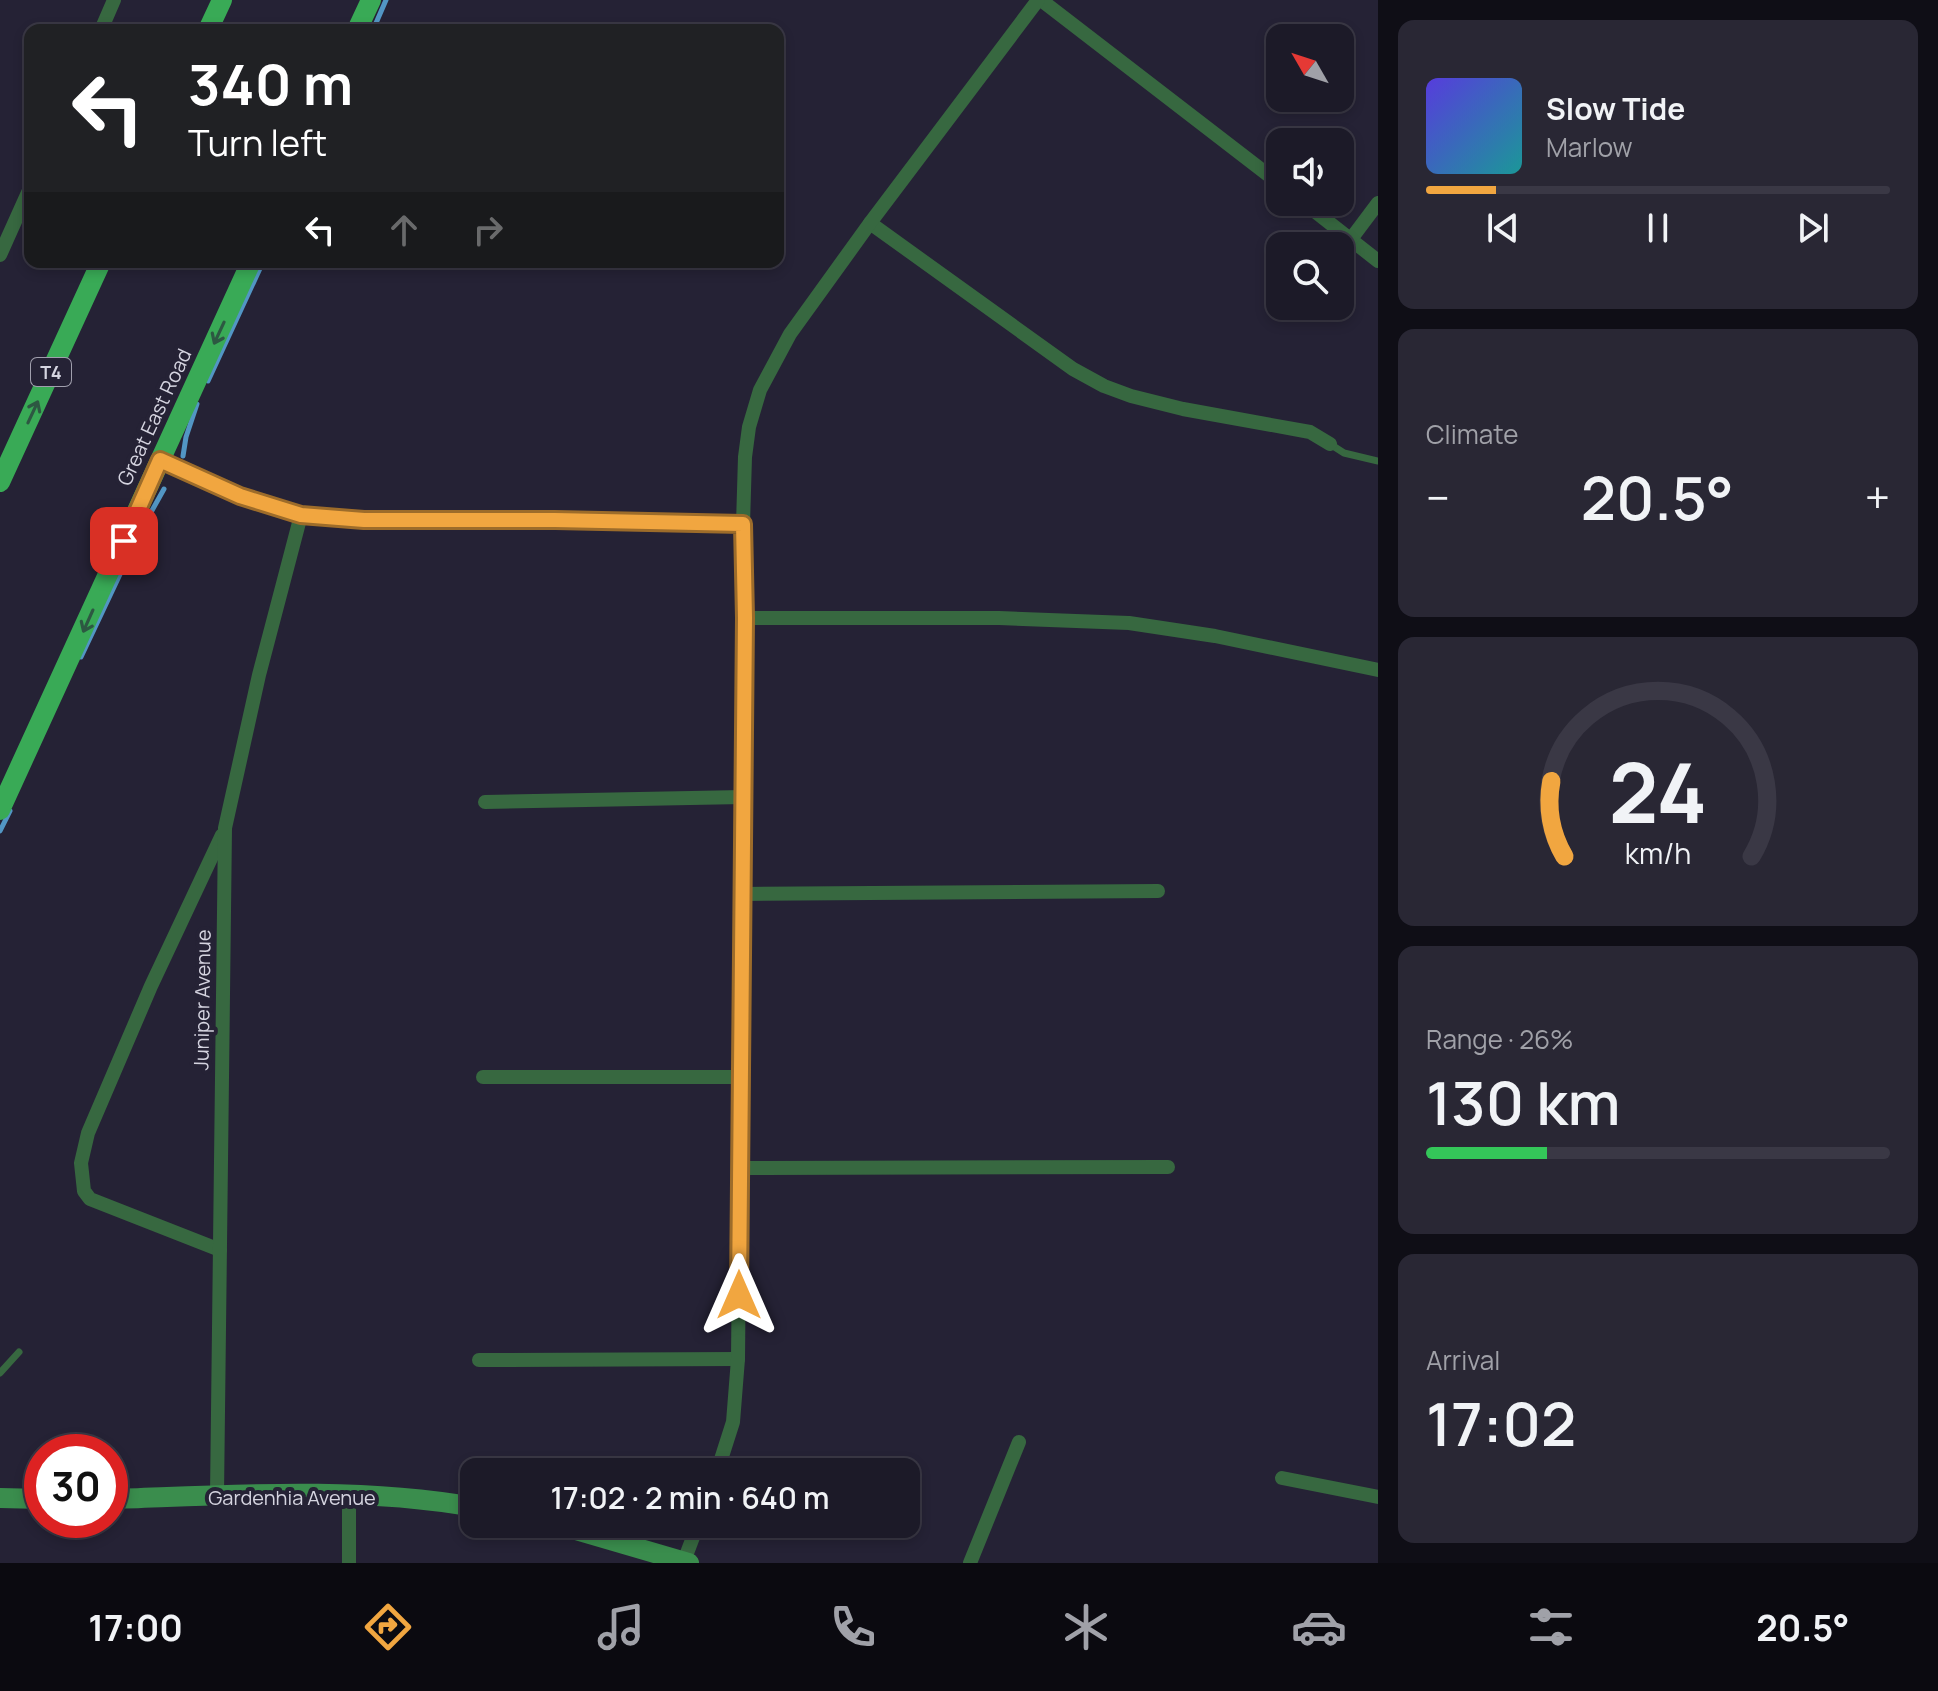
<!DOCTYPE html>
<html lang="en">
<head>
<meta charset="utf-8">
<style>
  :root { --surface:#1c1a28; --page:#292734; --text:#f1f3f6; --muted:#a0a1a8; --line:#3a3845; --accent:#f1a640 }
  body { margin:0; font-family:Manrope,sans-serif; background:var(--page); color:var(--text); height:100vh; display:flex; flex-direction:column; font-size:30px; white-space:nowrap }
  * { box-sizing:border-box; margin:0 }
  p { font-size:26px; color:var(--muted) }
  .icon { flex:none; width:44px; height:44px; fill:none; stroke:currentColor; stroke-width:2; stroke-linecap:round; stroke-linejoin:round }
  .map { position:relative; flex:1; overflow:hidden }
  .details { display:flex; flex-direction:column; gap:20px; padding:20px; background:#0f0e16; width:560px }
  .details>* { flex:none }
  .guide { position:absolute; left:24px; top:24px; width:760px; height:244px; border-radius:16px; box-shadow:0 4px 12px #0003,0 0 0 2px var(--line); background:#202124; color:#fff; overflow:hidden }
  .needle { width:52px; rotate:309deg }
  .buttons { position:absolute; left:1266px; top:24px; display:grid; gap:16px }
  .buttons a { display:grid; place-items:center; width:88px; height:88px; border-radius:16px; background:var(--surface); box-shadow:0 4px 12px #0003,0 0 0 2px var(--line); font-size:40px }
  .speed { position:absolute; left:24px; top:1434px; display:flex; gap:16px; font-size:40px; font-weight:700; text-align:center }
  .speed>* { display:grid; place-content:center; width:104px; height:104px; border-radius:50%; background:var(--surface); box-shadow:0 4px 12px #0003,0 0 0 2px var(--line); line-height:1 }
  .speed .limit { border:12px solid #d22; background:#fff; color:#111 }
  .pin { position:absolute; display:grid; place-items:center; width:68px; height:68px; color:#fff; margin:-34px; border-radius:16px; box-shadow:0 4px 12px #0006 }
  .me { position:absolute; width:88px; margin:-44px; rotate:0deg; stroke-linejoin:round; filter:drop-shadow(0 0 6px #0008) }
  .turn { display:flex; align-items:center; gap:28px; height:168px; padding:0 32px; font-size:36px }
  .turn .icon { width:104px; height:104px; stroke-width:2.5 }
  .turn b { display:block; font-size:56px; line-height:68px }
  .lanes { display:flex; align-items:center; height:76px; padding:0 32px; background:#0003; justify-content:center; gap:40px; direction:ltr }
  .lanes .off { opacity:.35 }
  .big { font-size:60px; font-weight:600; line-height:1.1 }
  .details .tile { flex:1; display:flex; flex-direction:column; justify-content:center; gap:12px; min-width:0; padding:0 28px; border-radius:16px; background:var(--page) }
  .details .dial { align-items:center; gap:0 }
  .dial svg { height:208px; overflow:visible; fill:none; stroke:var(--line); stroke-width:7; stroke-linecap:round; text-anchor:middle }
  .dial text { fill:var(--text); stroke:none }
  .song { display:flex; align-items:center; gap:24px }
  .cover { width:96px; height:96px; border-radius:12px; background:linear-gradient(135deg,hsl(250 70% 55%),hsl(180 70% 35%)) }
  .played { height:8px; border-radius:4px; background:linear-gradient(90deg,var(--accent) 15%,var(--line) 15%) }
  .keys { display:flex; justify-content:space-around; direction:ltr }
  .heat { display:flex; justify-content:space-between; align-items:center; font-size:44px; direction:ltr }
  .charge { height:12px; border-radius:6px; background:linear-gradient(90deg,#34c759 26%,var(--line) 0) }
  .trip { position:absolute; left:460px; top:1458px; width:460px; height:80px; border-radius:16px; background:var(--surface); box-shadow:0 4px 12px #0003,0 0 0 2px var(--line); font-weight:600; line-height:80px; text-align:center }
  .tabs { display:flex; height:128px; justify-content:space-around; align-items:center; background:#0b0a10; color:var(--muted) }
  .tabs .icon { width:56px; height:56px }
  .tabs .active { color:var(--accent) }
  .tabs b { font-size:36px; color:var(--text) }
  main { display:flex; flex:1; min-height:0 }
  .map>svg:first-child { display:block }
</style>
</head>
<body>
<main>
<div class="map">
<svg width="1378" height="1563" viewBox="0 0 1378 1563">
  <rect width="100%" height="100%" fill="#252235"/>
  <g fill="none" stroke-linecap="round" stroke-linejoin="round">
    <!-- stream -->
    <g stroke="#5296c4" stroke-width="5">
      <path d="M373,30L386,0"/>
      <path d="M208,381L263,262"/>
      <path d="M183,456L186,437L197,404"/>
      <path d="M81,657L140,532L164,489"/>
      <path d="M0,831L10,811"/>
    </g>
    <!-- lane -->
    <g stroke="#376840" stroke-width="7">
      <path d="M1330,444L1344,453L1378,461"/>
      <path d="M0,1373L19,1352"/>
    </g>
    <!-- street -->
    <g stroke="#376840" stroke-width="14">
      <path d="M1041,0L1280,184"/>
      <path d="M101,30L114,0"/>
      <path d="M1303,202L1378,261"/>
      <path d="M870,223L1073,369L1104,386L1131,396L1183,409L1310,432L1330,444"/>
      <path d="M1351,239L1378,203"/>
      <path d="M0,255L30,188"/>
      <path d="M160,460L240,496L301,515L364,520L743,524"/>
      <path d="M745,618H999L1129,623L1215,636L1378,670"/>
      <path d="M485,802L743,797"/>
      <path d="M742,894L1158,891"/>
      <path d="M483,1077H740"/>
      <path d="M739,1168L1168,1167"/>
      <path d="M220,1250L90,1199L84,1191L81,1163L88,1133L151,986L222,835"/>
      <path d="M479,1360L738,1359"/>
      <path d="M717,1472L733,1422L738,1359L745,618L743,524L745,457L749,427L760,390L790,334L870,223L1038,0"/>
      <path d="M1282,1478L1378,1497"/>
      <path d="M217,1495L225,828L259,675L301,515"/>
      <path d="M349,1496V1563"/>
      <path d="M684,1561L698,1524"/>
      <path d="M970,1563L1019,1442"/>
    </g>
    <!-- secondary -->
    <g stroke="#3a8d4d" stroke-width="20">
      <path d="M0,1498L42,1499"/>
      <path d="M110,1499C230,1495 355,1486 474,1507"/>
      <path d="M555,1524L689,1563"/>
    </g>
    <!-- primary -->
    <g stroke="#39aa56" stroke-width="20">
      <path d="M208,30L222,0"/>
      <path d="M357,30L371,0"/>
      <path d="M0,482L101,262"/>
      <path d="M0,810L251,262"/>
    </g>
  </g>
  <!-- one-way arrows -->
  <defs><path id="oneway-shaft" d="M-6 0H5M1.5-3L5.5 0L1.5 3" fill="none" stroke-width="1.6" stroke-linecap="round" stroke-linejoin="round" transform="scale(2)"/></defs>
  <g stroke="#2d5842">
    <use href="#oneway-shaft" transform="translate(219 333) rotate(115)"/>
    <use href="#oneway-shaft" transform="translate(33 412) rotate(-65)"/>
    <use href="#oneway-shaft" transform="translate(88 621) rotate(114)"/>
  </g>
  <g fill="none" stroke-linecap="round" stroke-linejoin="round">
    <defs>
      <path id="route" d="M124,541L160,460L240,496L301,515L364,520H555L743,524L745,618L739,1295"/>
    </defs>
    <!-- route casing -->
    <use href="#route" stroke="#9d6c2a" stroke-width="20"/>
    <!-- route -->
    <use href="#route" stroke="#f1a640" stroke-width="14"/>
  </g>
  <g text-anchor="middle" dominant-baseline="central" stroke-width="8" stroke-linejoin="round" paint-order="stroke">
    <!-- shield labels -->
    <rect fill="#252235" stroke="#a09fad" stroke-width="2" x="31" y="358" width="40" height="28" rx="6"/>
    <g font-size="18" font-weight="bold" fill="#d5d4e0">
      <text x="51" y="372">T4</text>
    </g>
    <!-- street labels -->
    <g font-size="20" fill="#d5d4e0" stroke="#252235">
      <text transform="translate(154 417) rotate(-65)">Great East Road</text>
      <text transform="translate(202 1000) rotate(-89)">Juniper Avenue</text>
      <text x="292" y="1497">Gardenhia Avenue</text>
    </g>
  </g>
</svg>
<div class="buttons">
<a><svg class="needle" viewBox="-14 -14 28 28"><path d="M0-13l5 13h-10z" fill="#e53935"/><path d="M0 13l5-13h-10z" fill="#a0a1a8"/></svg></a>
<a><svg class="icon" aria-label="sound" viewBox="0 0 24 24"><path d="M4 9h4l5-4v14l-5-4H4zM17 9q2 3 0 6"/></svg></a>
<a><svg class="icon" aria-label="search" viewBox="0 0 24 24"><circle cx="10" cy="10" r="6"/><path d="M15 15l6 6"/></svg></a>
</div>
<div class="speed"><div class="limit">30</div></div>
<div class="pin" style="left:124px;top:541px;background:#d93025"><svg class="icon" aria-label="arrive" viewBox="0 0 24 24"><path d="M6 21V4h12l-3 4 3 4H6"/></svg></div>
<svg class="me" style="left:739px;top:1295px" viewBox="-20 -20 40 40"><path d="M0-17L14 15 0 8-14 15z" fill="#f1a640" stroke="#fff" stroke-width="4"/></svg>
<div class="trip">17:02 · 2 min · 640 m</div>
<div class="guide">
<div class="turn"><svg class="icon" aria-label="left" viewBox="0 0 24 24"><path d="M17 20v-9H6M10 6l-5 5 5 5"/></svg><div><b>340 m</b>Turn left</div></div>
<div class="lanes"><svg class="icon" aria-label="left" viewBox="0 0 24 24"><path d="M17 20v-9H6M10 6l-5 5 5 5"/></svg><svg class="icon off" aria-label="ahead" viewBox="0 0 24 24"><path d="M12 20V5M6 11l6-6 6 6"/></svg><svg class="icon off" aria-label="right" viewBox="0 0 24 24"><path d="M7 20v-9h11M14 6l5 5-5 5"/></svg></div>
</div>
</div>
<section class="details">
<div class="tile">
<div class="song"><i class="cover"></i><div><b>Slow Tide</b><p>Marlow</p></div></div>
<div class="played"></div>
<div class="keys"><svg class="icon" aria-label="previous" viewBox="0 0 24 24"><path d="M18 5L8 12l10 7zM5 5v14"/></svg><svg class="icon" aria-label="pause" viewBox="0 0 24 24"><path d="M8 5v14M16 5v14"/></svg><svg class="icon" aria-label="next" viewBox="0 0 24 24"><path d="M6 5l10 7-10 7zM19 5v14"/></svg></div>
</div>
<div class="tile"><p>Climate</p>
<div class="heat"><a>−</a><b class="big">20.5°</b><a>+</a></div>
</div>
<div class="tile dial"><svg viewBox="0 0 100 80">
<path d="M14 69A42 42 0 1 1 86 69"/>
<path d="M14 69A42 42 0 0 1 9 40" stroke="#f1a640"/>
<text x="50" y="56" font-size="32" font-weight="700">24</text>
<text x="50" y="72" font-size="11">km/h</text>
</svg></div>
<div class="tile"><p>Range · 26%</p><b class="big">130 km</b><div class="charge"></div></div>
<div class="tile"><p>Arrival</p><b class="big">17:02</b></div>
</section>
</main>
<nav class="tabs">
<b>17:00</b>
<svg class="icon active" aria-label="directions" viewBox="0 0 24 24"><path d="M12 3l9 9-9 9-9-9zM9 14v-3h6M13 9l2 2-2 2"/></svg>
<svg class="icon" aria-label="music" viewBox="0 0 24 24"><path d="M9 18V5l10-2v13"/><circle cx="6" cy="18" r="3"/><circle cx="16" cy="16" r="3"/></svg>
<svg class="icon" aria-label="phone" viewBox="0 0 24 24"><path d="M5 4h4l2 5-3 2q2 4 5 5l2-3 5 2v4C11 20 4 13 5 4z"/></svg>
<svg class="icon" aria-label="climate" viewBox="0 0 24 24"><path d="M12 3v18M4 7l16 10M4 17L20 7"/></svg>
<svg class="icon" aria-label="car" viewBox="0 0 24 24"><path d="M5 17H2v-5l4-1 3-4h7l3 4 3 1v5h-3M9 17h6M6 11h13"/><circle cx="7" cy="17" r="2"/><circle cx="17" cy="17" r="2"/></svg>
<svg class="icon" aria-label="filters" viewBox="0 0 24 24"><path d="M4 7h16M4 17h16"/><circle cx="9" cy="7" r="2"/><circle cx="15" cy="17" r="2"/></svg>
<b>20.5°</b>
</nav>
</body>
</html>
